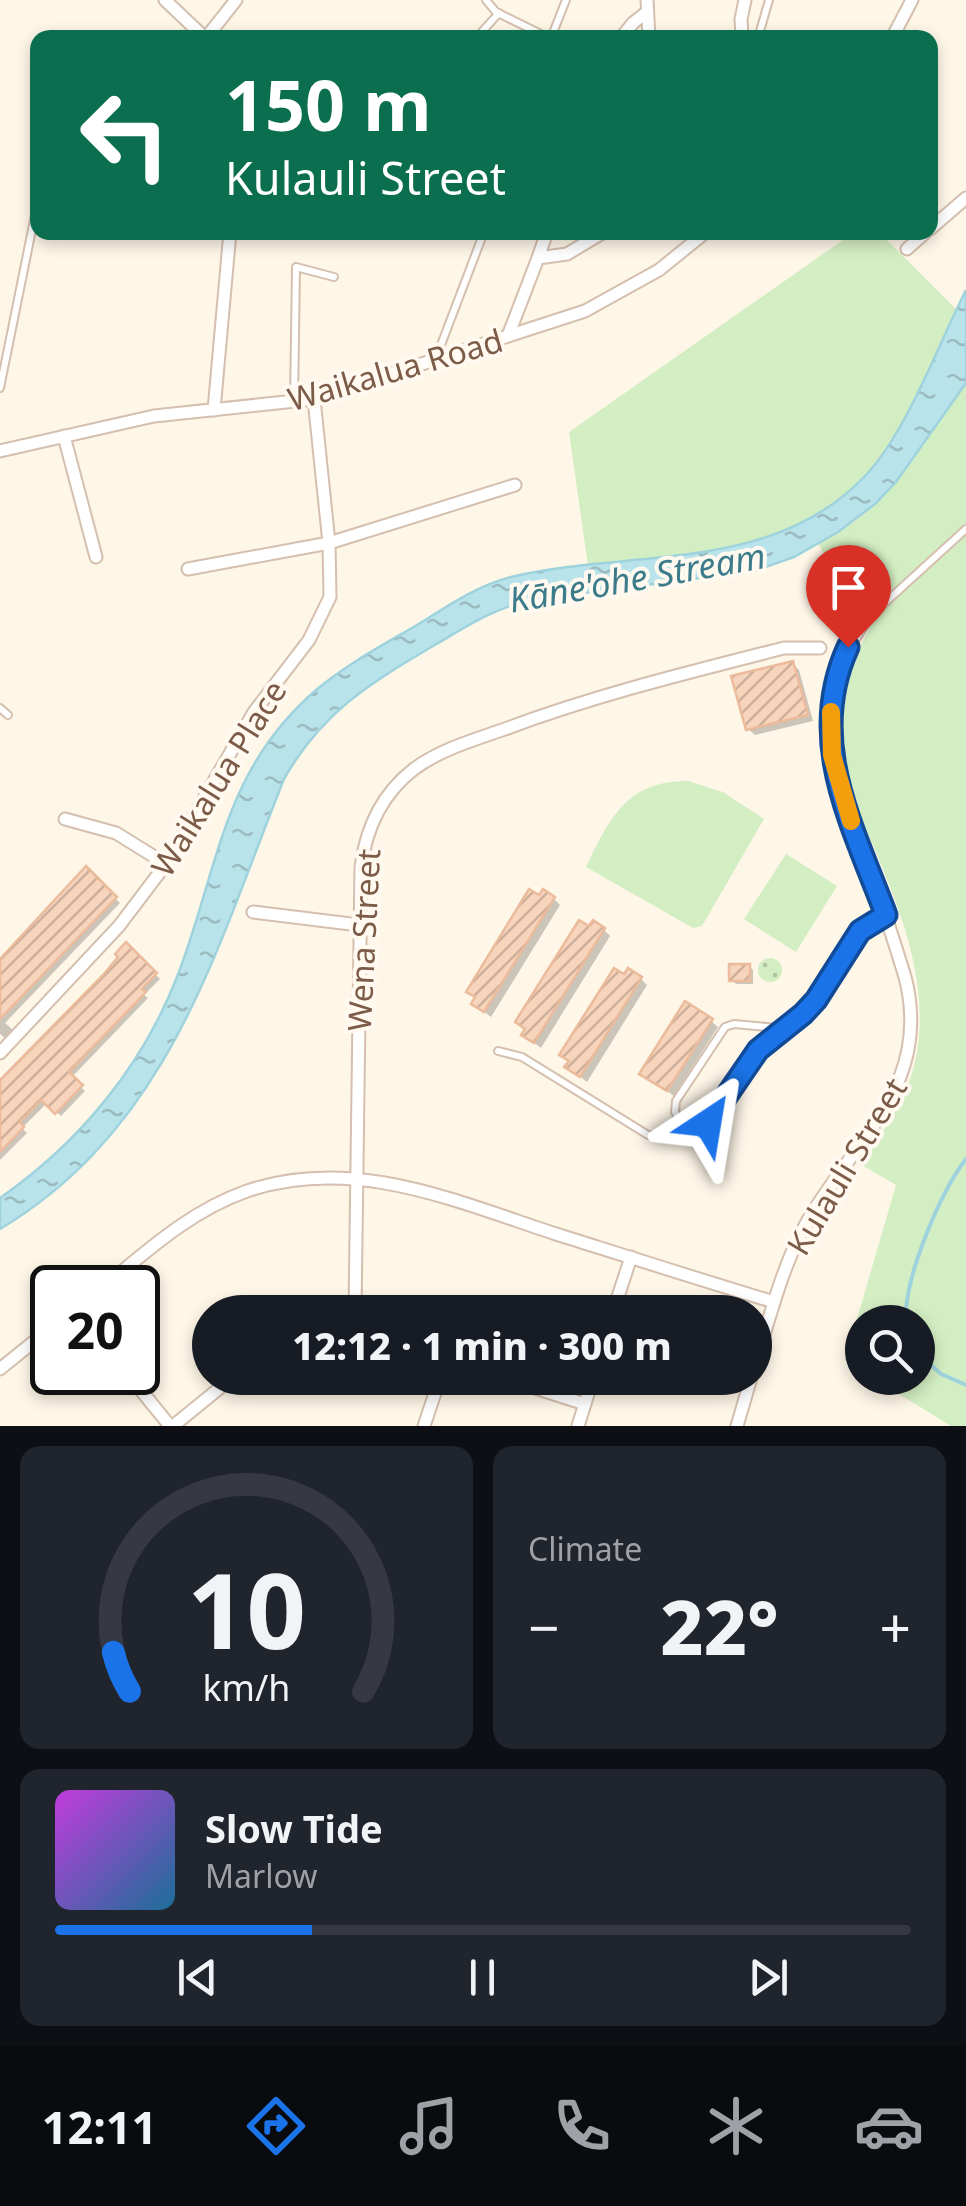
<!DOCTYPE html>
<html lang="en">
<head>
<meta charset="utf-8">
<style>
  :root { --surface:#171b24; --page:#20242c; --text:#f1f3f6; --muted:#9ea1a6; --line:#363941; --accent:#1a73e8 }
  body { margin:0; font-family:"Noto Sans",sans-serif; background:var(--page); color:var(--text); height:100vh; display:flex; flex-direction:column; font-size:38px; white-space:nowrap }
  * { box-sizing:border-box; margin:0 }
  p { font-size:32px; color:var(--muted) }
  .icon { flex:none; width:55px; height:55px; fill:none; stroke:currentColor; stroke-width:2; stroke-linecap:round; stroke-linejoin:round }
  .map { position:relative; height:1426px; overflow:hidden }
  .details { display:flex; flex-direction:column; gap:20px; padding:20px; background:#0d0f14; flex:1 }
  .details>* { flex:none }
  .hud { position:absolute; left:30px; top:30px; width:908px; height:210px; border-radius:20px; box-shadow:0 5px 15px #0003; background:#0b6e4f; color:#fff; overflow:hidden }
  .fabs { position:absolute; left:845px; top:1305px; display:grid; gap:20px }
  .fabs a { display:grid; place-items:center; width:90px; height:90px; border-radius:50%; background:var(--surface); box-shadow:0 5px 15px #0003; font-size:50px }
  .speed { position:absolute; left:30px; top:1265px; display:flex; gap:20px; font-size:50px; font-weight:700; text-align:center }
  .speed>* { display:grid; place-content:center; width:130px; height:130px; border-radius:50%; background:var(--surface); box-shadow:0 5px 15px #0003; line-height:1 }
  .speed .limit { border:5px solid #111; border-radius:15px; background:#fff; color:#111 }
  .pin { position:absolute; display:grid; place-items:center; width:85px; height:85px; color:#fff; margin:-102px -42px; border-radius:50% 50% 50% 0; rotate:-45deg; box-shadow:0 0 10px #0007 }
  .pin .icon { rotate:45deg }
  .me { position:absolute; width:110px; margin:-55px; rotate:33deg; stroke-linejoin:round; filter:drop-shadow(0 0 8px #0008) }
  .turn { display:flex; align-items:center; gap:35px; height:210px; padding:0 30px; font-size:45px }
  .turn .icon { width:130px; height:130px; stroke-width:2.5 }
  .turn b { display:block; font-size:70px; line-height:85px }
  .big { font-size:75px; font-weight:800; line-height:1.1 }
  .details .tile { flex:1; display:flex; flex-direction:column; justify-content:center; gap:15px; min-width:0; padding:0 35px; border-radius:20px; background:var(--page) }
  .details .dial { align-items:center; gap:0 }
  .dial svg { height:260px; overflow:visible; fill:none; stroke:var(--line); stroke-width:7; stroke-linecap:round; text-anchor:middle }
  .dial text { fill:var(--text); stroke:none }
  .song { display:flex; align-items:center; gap:30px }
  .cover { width:120px; height:120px; border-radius:15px; background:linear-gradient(135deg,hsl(290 70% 55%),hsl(200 70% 35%)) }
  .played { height:10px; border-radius:5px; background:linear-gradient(90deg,var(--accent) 30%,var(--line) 30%) }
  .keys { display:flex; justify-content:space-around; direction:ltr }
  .heat { display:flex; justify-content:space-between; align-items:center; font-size:55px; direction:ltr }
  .details .tiles { flex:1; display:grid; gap:20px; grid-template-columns:1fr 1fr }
  .tile:last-child { grid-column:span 2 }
  .trip { position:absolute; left:192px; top:1295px; width:580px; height:100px; border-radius:50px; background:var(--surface); box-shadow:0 5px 15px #0003; font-weight:800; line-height:100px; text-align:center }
  .tabs { display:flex; height:160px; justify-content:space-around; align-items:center; background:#090b0e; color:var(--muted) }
  .tabs .icon { width:70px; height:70px }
  .tabs .current { color:var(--accent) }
  .tabs b { font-size:45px; color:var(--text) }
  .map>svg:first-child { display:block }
</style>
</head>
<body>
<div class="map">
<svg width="966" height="1426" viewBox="0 0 966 1426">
  <defs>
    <pattern id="park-dots" width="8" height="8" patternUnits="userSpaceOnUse" patternTransform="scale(2.5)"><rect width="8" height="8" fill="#d4eec3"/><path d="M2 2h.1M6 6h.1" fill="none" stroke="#b1c4a0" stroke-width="1.8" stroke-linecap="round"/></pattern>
    <pattern id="water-ripples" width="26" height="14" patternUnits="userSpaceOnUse" patternTransform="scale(2.5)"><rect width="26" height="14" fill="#b9e3eb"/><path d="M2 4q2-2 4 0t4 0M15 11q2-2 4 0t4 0" fill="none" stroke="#9bbbc0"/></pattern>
    <pattern id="building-hatch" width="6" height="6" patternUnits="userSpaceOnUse" patternTransform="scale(2.5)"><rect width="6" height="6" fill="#f7d4bc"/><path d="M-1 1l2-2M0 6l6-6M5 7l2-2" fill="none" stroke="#cdaf9b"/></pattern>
  </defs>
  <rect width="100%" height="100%" fill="#fef6e7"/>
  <!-- grass -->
  <g fill="#d4eec3">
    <path d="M853,233H880L957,310L966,314V1426H951L873,1378H918V1322H862V1371L845,1360L896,1185L860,1164C877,1139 897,1114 908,1085C947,983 881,871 844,776C832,722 842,676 870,629L805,522C738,555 661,557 588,566L569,432Z"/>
    <path d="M688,781L723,792L764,819L702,926L693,928L586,867C610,818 626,781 688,781Z"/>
    <path d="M786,854L837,886L796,952L744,919Z"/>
  </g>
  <!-- park -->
  <circle fill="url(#park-dots)" cx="770" cy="970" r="12"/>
  <!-- water -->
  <path fill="url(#water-ripples)" stroke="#9ed3de" stroke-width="2.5" d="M966,290V383L896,482L875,504L838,532L794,557L754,571L531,600C494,608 466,627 433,646C369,684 322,712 284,779C215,951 170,1127 0,1229V1198C79,1143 142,1067 177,977C219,869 221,772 316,690C347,664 383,645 417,625C448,606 476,586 511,577C632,548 772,575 866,475C906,433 939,343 966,290Z"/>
  <!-- shadow -->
  <g fill="#0003">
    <path d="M792,663L799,670L813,721L755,735L748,729Z"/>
    <path d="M86,870L120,903L5,1023L13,1030L5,1038L0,1034V962Z"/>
    <path d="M554,899L560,905L491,1017L474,1004L477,999L469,991Z"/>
    <path d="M590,930H604L610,936L541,1048L524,1035Z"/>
    <path d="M126,946L160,979L144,995L148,998L71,1078L85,1091L61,1116L47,1103L22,1128L27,1133L0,1160V1083L122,958Z"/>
    <path d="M749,966L753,970V984H736L732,980Z"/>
    <path d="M641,979L647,985L587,1082L568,1067L570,1062L563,1055Z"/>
    <path d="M711,1021L718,1027L674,1096L642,1073Z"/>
  </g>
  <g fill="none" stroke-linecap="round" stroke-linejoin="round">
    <!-- stream -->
    <g stroke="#9ed3de" stroke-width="4">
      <path d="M906,1322C903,1280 940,1193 966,1159"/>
      <path d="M918,1353L941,1374L966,1385"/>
    </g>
  </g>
  <!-- building -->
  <g fill="url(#building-hatch)" stroke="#ebbb9b" stroke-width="2.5">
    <path d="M793,661L808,715L746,730L731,676Z"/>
    <path d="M86,866L117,897L0,1019V959Z"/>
    <path d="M529,889L539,895L543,889L555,897L484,1012L471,1004L475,997L466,992Z"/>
    <path d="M579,920L589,926L593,920L605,928L534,1043L521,1035L525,1029L515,1022Z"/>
    <path d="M126,942L157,973L142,989L146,992L69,1072L83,1085L55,1114L41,1100L20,1122L24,1127L0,1152V1080L104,974L118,957L115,954Z"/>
    <rect x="729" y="964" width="21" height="17"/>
    <path d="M614,968L624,974L628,968L642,977L580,1077L564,1067L569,1061L559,1055Z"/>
    <path d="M685,1001L713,1019L667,1091L639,1074Z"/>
  </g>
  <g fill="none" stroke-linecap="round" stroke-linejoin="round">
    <defs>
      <g id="lane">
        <path d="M486,0L496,12L549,38"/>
        <path d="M461,38L478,36L499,13"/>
        <path d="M551,38L566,0"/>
        <path d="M758,38L769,0"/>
        <path d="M436,358L484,232"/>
        <path d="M0,388L36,210"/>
        <path d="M294,402L296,267L334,277"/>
        <path d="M865,621L966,529"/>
        <path d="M0,708L8,715"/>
        <path d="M498,1051L522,1057L648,1135L666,1136L683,1126L700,1128L712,1119L758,1049L803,1014L816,1000L860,931L885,915"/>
        <path d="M683,1126L675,1112L676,1101L725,1027L734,1024L787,1029"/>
      </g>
      <g id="street">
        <path d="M165,0L205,38"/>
        <path d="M647,0L649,38"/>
        <path d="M206,38L236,0"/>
        <path d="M621,38L633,23L647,12"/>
        <path d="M742,38L741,19L745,0"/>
        <path d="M892,38L912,0"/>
        <path d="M930,229L966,198"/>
        <path d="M907,249L926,232"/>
        <path d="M538,258L547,232"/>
        <path d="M508,336L538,258L567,254L604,232"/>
        <path d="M214,410L230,232"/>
        <path d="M64,436L96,557"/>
        <path d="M0,451L154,416L314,399L585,311L659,270L706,232"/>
        <path d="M188,569L329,543L515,485"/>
        <path d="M65,819L116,833L166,864"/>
        <path d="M253,912L359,925"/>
        <path d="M0,1053L119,926L166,864L254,712L309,640L330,597L329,543L314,399"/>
        <path d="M102,1288C147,1251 190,1211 247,1191C353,1155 455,1201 556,1234C629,1257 701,1280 774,1302"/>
        <path d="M355,1312L361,867C366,828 383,793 414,769C441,749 474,740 505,729C596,695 690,672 784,648H820"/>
        <path d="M613,1312L631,1257"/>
        <path d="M755,1365C770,1317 782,1266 807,1222C855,1138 933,1085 905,977C893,937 880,898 865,859C834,773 807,705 864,622"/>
        <path d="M0,1369L52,1327"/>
        <path d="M126,1372L170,1426"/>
        <path d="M504,1378L585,1404"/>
        <path d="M173,1426L232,1378"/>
        <path d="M424,1426L440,1378"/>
        <path d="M578,1426L593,1378"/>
        <path d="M737,1426L751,1378"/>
      </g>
    </defs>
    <!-- lane casing -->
    <use href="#lane" stroke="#d5bfae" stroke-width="10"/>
    <!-- street casing -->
    <use href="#street" stroke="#d5bfae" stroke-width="15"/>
    <!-- lane -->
    <use href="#lane" stroke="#fff" stroke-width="6"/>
    <!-- street -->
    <use href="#street" stroke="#fff" stroke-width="11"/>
  </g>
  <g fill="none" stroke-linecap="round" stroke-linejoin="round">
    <defs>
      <path id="route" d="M708,1123L758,1050L803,1014L816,1000L860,931L886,915C853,826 805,741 848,647"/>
    </defs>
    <!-- route casing -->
    <use href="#route" stroke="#114b97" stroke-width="25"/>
    <!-- route -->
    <use href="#route" stroke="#1a73e8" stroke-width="18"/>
    <!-- slow -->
    <path stroke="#f59e0b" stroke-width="18" d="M831,712L832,755L851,821"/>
  </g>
  <g text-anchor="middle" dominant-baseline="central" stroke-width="8" stroke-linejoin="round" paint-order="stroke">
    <!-- street labels -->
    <g font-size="32" fill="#7c5b48" stroke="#fff9f0">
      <text transform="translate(395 369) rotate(-16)">Waikalua Road</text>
      <text transform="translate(218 778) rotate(-58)">Waikalua Place</text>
      <text transform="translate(363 940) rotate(-87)">Wena Street</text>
      <text transform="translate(846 1166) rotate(-59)">Kulauli Street</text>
    </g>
    <!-- water labels -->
    <g font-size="35" font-style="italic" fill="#3c7b8a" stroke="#fff9f0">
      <text transform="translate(637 577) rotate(-10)">Kāne'ohe Stream</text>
    </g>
  </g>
</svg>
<div class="fabs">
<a><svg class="icon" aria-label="search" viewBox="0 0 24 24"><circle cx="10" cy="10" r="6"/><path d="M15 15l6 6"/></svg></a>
</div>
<div class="speed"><div class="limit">20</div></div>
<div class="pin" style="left:848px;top:647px;background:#d93025"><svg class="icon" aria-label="arrive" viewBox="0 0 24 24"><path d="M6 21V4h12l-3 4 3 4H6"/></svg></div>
<svg class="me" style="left:708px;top:1123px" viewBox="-20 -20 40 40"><path d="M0-17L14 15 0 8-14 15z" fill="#1a73e8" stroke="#fff" stroke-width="4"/></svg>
<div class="trip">12:12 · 1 min · 300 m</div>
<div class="hud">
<div class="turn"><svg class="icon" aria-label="left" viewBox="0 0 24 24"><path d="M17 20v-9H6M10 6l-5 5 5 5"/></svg><div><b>150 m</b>Kulauli Street</div></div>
</div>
</div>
<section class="details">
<div class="tiles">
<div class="tile dial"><svg viewBox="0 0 100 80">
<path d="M14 69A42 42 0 1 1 86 69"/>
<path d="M14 69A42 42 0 0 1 9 57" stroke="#1a73e8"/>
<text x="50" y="56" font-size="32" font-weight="700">10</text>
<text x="50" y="72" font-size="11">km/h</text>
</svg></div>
<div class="tile"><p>Climate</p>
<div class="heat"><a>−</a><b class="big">22°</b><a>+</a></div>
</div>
<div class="tile">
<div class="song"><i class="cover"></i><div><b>Slow Tide</b><p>Marlow</p></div></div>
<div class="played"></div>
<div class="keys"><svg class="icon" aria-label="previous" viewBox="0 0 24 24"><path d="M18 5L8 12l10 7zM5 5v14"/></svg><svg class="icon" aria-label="pause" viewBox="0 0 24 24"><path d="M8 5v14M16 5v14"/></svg><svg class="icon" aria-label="next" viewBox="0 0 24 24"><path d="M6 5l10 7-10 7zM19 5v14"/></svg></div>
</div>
</div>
</section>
<nav class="tabs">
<b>12:11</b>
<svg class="icon current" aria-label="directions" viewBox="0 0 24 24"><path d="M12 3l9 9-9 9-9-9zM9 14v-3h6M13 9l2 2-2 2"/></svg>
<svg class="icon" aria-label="music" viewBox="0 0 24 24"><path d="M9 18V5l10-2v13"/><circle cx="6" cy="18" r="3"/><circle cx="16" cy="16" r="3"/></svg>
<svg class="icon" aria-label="phone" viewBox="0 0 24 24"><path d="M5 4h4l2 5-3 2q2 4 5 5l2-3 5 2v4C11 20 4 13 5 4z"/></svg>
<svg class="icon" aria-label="climate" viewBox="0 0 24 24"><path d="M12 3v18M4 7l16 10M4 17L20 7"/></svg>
<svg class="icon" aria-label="car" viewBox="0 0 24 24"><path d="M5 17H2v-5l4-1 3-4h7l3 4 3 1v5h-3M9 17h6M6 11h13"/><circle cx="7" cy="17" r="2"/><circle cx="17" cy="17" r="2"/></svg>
</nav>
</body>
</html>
